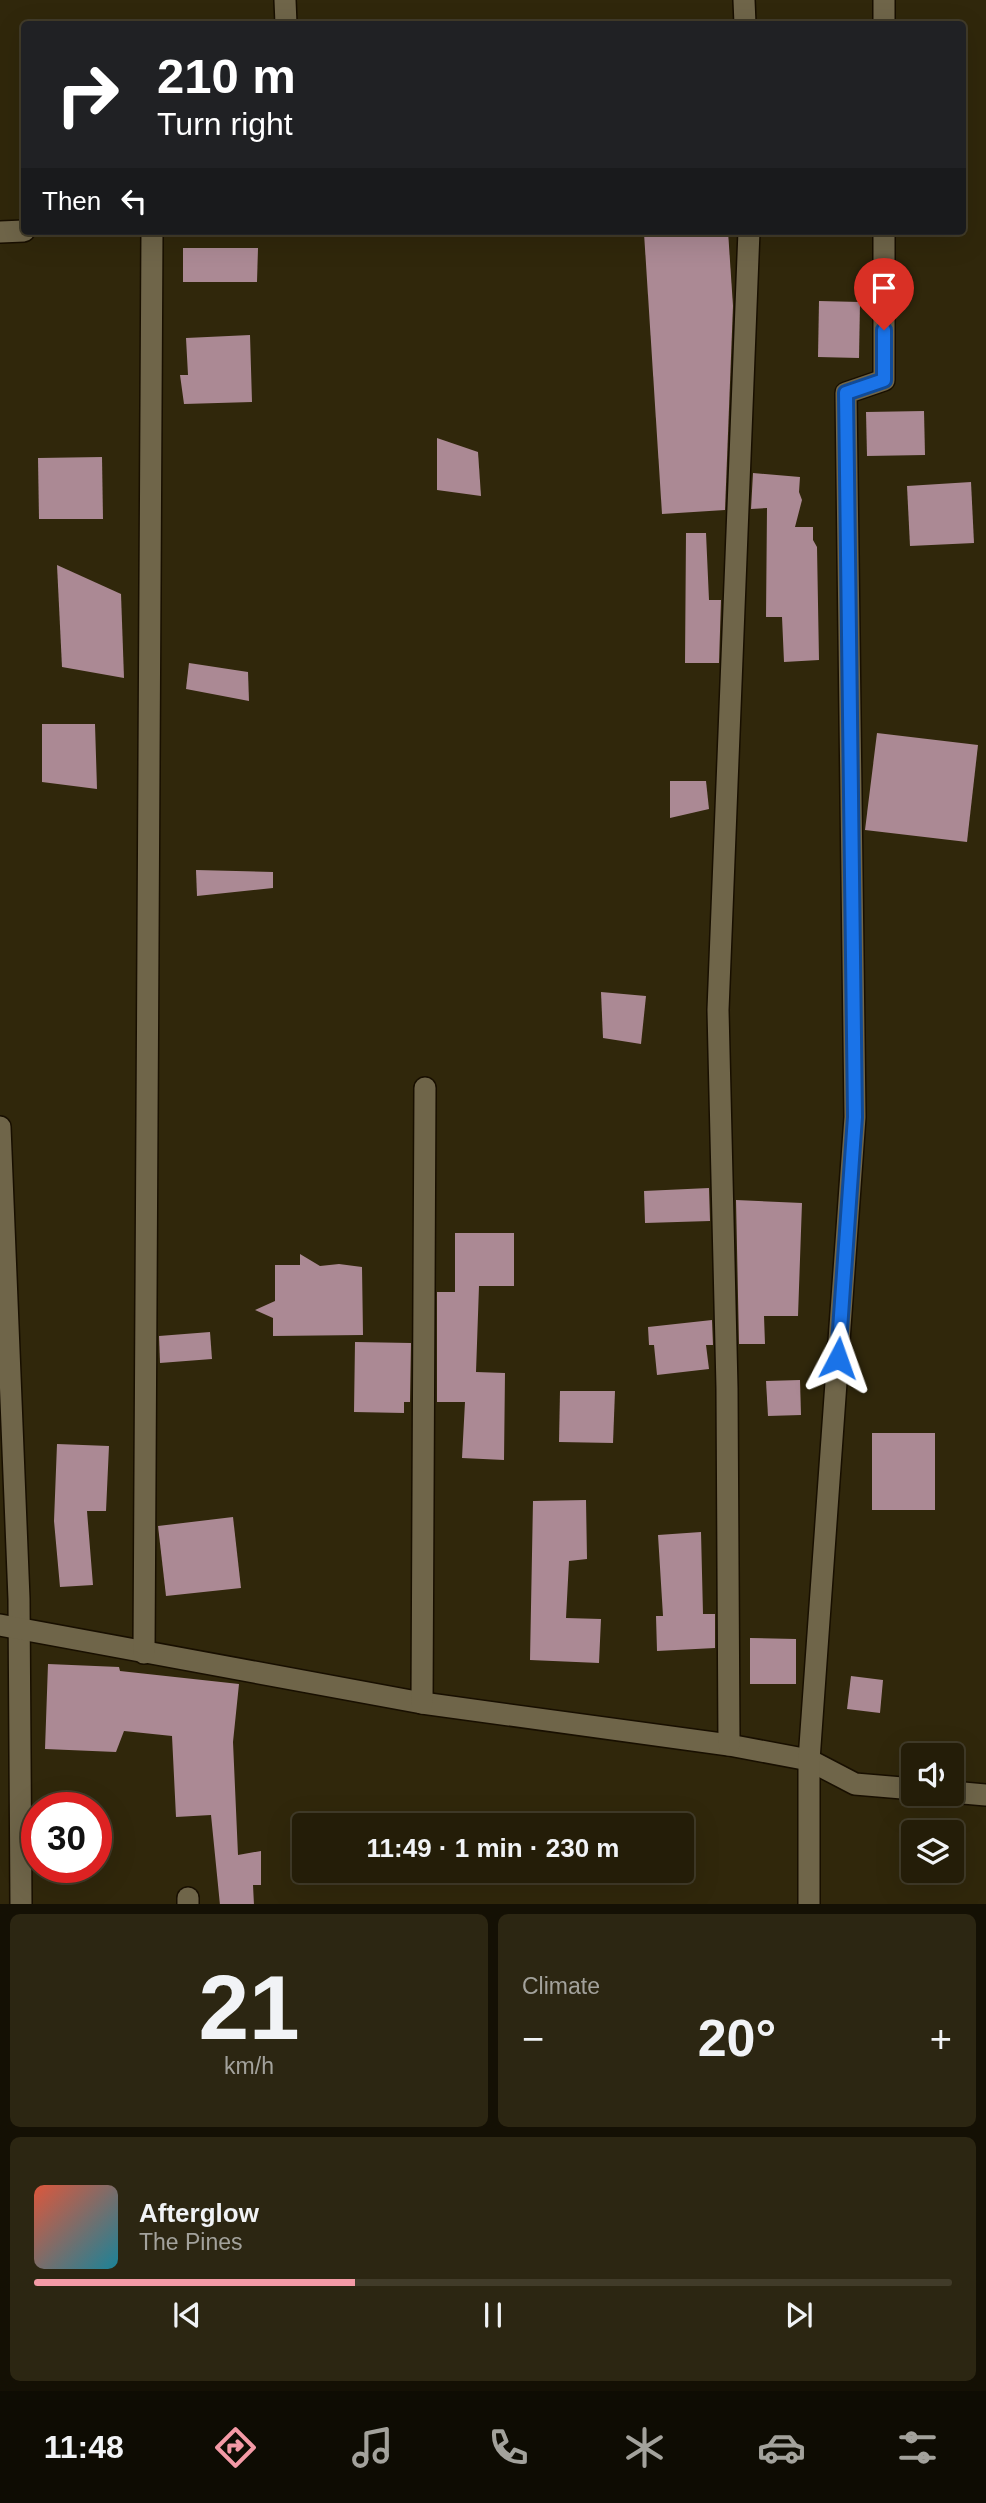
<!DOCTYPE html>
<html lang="en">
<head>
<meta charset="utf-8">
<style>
  :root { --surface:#241d08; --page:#2c2612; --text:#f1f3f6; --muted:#a3a29c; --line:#413b29; --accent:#f49aa6 }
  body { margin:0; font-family:Arial,sans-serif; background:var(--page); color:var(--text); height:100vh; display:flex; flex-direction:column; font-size:26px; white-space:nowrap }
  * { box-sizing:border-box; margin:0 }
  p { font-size:23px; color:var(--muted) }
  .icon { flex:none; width:38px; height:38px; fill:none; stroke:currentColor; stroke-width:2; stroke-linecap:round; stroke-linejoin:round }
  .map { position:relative; height:1904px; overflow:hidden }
  .panel { display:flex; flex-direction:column; gap:10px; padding:10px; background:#141004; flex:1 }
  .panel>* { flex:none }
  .hud { position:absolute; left:21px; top:21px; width:945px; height:214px; border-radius:7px; box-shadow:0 7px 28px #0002,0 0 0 2px var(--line); background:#202124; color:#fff; overflow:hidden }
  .controls { position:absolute; left:901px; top:1743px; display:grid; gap:14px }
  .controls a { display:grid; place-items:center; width:63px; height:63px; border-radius:7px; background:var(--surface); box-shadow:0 7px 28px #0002,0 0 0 2px var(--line); font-size:35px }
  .speed { position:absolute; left:21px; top:1792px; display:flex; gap:14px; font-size:35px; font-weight:700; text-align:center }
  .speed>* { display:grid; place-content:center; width:91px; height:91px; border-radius:50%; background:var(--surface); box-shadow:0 7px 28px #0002,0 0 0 2px var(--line); line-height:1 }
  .speed .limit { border:10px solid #d22; background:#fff; color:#111 }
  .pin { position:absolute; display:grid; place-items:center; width:60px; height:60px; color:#fff; margin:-72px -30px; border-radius:50% 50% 50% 0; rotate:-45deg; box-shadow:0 0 7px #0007 }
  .pin .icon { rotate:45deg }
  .me { position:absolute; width:77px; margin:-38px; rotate:4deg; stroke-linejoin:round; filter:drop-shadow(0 0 5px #0008) }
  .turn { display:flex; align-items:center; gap:24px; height:147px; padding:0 21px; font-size:32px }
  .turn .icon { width:91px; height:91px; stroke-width:2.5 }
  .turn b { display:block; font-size:49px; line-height:60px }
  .then { display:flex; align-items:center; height:66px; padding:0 21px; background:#0003; gap:14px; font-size:26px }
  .big { font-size:52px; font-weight:700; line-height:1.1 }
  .panel .card { flex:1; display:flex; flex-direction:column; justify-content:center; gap:10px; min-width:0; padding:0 24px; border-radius:10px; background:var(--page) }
  .panel .dial { align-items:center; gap:0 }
  .dial b { font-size:91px; line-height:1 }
  .song { display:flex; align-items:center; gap:21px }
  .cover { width:84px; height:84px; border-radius:10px; background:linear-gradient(135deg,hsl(10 70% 55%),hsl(190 70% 35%)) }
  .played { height:7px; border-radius:4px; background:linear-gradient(90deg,var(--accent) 35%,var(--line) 35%) }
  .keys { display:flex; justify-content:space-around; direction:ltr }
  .heat { display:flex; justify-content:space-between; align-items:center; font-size:38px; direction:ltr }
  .panel .tiles { flex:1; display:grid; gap:10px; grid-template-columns:1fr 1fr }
  .card:last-child { grid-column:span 2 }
  .trip { position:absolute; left:292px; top:1813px; width:402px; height:70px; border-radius:7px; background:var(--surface); box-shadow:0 7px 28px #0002,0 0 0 2px var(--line); font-weight:700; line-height:70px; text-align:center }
  .dock { display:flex; height:112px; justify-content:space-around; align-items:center; background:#0e0c03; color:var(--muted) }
  .dock .icon { width:49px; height:49px }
  .dock .selected { color:var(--accent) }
  .dock b { font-size:32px; color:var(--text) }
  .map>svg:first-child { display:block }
</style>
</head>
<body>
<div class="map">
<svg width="986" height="1905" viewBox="0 0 986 1905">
  <rect width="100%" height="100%" fill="#30270b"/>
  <!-- building -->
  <g fill="#ab8994">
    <path d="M728,231L733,306L725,510L662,514L644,233Z"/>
    <path d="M183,248H258L257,282H183Z"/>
    <path d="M819,301L860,302L859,358L818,357Z"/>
    <path d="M250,335L252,402L184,404L180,375H188L186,338Z"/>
    <path d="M924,411L925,455L867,456L866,412Z"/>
    <path d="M437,438L478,452L481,496L437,490Z"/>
    <path d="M102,457L103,519H39L38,458Z"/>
    <path d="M753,473L800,477L799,492L802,500L795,527H813V540L817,547L819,660L784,662L782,617H766L767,508L751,509Z"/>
    <path d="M971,482L974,543L910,546L907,486Z"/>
    <path d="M686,533H706L709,600H721L719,663H685Z"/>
    <path d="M57,565L121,594L124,678L62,667Z"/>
    <path d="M189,663L248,672L249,701L186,689Z"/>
    <path d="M42,724H95L97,789L42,782Z"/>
    <path d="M877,733L978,745L967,842L865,830Z"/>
    <path d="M670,781H706L709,809L670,818Z"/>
    <path d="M196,870L273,872V888L197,896Z"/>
    <path d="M601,992L646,996L641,1044L603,1038Z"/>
    <path d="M709,1188L710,1221L645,1223L644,1191Z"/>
    <path d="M736,1200L802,1203L798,1316H764L765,1344H739Z"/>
    <path d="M455,1233H514V1286H479L476,1372L505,1373L504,1460L462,1458L465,1402H437V1292H455Z"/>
    <path d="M300,1254L320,1266L339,1264L362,1267L363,1335L273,1336V1318L255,1310L275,1301V1265H300Z"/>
    <path d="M712,1320L713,1345H706L709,1369L657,1375L654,1345H649L648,1327Z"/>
    <path d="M210,1332L212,1359L160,1363L159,1336Z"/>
    <path d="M355,1342L411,1343L410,1402H404V1413L354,1412Z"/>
    <path d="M800,1380L801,1415L768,1416L766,1381Z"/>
    <path d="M560,1391H615L613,1443L559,1442Z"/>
    <rect x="872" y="1433" width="63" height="77"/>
    <path d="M57,1444L109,1446L106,1511H87L93,1585L60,1587L54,1521Z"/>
    <path d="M586,1500L587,1559L569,1561L566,1618L601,1619L599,1663L530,1660L533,1501Z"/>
    <path d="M233,1517L241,1588L166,1596L158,1526Z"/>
    <path d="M701,1532L703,1614H715V1648L657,1651L656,1616H663L658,1535Z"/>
    <path d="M750,1638L796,1639V1684H750Z"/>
    <path d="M48,1664L119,1667L120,1671L239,1684L233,1742L238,1855L261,1851V1885H253L254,1905H220L211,1815L176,1817L172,1736L124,1731L116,1752L45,1749Z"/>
    <path d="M851,1676L883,1680L880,1713L847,1709Z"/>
  </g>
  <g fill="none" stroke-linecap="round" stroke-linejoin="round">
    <defs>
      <g id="street">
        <path d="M285,0L286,24"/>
        <path d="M744,0L745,24"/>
        <path d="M884,0V24"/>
        <path d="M0,232L24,231"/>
        <path d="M0,1127L19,1599L21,1905"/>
        <path d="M0,1625L422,1703L729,1745L809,1760L855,1784L914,1789"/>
        <path d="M144,1653L152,231"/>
        <path d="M422,1703L425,1088"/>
        <path d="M729,1745L727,1388L718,1010L749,231"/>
        <path d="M952,1792L986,1795"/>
        <path d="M188,1898V1905"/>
        <path d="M809,1905V1760L855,1117L846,393L884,380V231"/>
      </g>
    </defs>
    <!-- street casing -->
    <use href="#street" stroke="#180f00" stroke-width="24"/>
    <!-- street -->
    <use href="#street" stroke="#6f6549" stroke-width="21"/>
  </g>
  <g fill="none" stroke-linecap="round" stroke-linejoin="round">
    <defs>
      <path id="route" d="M838,1358L855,1117L846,393L884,380V330"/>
    </defs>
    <!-- route casing -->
    <use href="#route" stroke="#114b97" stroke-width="18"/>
    <!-- route -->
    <use href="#route" stroke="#1a73e8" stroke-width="12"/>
  </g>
</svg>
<div class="controls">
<a><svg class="icon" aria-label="sound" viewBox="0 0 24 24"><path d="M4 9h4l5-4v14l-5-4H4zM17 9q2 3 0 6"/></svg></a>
<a><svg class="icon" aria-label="layers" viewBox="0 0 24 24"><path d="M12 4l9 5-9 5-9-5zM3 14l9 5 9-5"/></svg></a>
</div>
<div class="speed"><div class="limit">30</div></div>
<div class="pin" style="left:884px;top:330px;background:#d93025"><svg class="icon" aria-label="arrive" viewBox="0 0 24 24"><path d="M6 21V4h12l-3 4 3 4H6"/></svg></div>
<svg class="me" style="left:838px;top:1358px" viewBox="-20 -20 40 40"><path d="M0-17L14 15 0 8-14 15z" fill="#1a73e8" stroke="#fff" stroke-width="4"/></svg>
<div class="trip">11:49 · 1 min · 230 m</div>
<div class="hud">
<div class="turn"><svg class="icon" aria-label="right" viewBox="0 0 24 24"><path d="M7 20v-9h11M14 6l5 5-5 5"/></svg><div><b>210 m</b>Turn right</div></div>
<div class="then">Then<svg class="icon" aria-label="left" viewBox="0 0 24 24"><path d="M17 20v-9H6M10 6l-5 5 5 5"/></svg></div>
</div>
</div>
<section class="panel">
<div class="tiles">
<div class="card dial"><b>21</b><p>km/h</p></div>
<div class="card"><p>Climate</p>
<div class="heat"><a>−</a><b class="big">20°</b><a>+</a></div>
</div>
<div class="card">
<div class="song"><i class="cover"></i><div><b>Afterglow</b><p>The Pines</p></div></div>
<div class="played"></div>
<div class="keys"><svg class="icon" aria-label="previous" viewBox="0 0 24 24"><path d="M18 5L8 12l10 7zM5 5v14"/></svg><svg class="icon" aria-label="pause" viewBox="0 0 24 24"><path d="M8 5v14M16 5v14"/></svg><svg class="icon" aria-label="next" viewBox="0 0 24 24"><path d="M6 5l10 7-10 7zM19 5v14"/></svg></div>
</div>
</div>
</section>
<nav class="dock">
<b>11:48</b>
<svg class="icon selected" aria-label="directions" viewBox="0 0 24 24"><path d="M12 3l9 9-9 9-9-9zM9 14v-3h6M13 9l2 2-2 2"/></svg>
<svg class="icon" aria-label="music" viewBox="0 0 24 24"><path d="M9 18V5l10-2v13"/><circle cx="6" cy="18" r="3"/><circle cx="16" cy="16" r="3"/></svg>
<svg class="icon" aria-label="phone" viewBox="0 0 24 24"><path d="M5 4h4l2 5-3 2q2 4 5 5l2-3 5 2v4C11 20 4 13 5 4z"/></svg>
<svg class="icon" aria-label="climate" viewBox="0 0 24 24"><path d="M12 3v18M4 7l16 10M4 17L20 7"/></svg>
<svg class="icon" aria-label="car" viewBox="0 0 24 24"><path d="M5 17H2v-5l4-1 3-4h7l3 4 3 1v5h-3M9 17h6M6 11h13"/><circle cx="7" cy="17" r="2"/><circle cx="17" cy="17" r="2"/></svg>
<svg class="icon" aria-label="filters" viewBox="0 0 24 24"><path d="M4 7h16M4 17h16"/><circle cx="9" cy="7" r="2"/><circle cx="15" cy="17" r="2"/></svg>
</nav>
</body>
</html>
